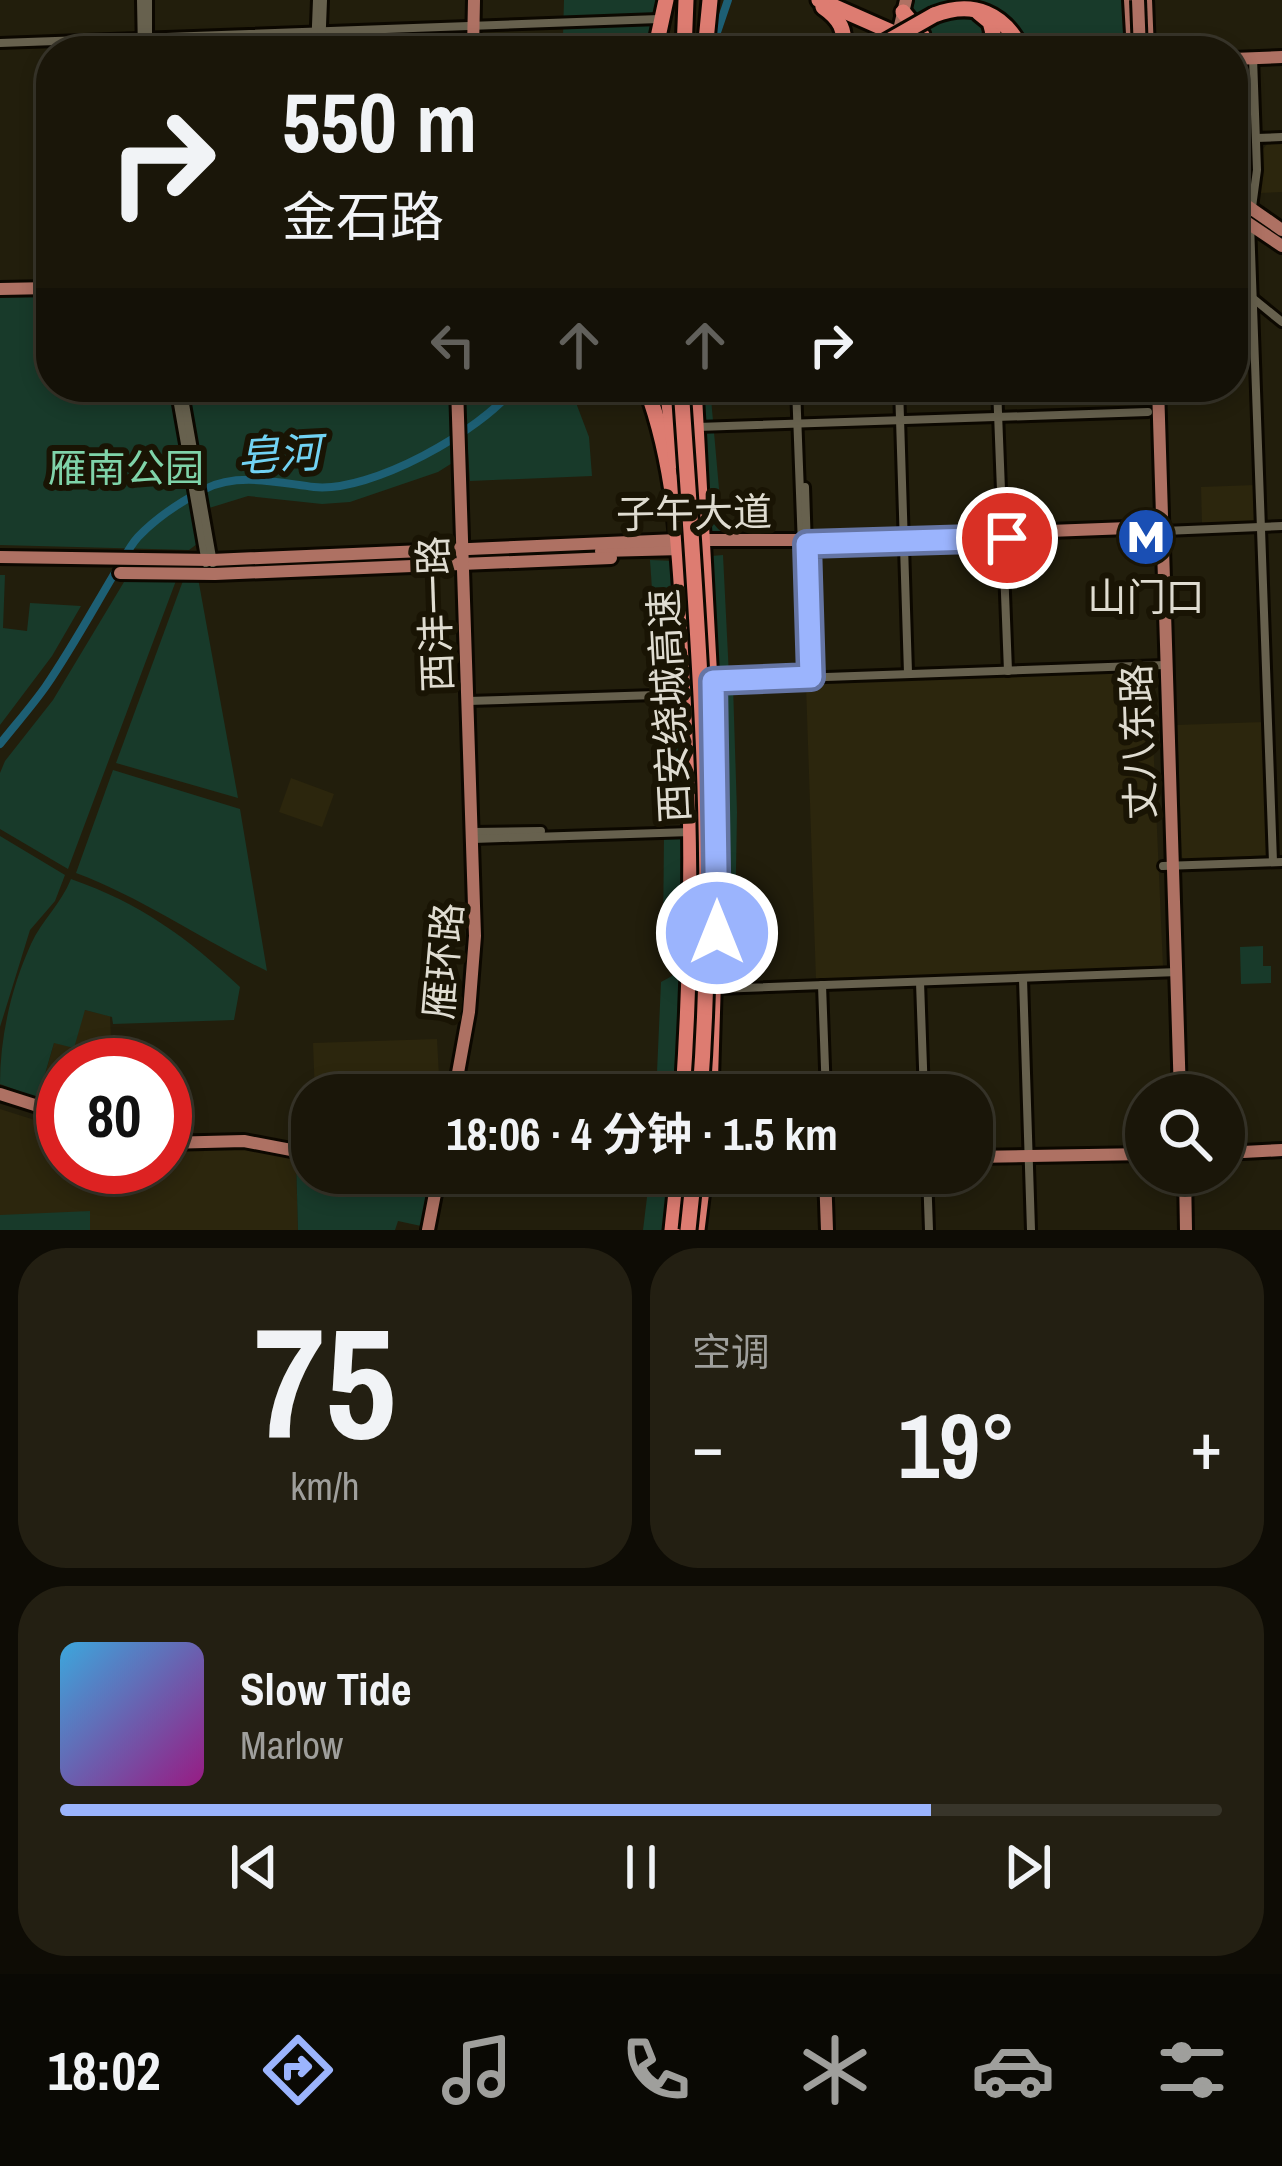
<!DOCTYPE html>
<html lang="zh">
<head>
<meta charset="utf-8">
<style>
  :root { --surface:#1a1609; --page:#231f12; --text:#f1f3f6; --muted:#9f9f9c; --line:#38352a; --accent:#9bb4fd }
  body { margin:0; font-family:"Archivo Narrow","Noto Sans SC",sans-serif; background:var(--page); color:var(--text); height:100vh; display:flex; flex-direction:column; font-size:45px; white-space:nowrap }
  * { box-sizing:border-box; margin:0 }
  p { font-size:39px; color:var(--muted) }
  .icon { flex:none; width:66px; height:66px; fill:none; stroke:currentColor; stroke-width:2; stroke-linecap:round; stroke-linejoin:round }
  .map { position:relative; height:1230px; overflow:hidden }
  .panel { display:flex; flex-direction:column; gap:18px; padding:18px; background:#0e0c05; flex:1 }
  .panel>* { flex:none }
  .banner { position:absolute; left:36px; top:36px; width:1212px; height:366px; border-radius:48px; box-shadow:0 6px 18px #0003,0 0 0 3px var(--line); background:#1a1609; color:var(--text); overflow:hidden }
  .controls { position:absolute; left:1125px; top:1074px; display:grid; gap:24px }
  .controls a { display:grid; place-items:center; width:120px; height:120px; border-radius:50%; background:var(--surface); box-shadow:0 6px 18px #0003,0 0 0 3px var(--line); font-size:60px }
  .speed { position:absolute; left:36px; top:1038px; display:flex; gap:24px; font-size:60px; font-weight:700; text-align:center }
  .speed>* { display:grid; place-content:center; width:156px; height:156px; border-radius:50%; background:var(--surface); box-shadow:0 6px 18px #0003,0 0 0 3px var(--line); line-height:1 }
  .speed .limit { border:18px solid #d22; background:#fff; color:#111 }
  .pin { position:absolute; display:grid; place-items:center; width:102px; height:102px; color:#fff; margin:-51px; border:6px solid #fff; border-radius:50%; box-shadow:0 3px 12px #0007 }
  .me { position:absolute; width:132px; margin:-66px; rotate:0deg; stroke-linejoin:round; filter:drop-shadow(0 0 9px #0008) }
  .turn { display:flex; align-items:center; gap:42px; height:252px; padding:0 48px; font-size:54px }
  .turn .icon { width:156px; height:156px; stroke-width:2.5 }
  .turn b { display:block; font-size:84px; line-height:102px }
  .lanes { display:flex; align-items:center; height:114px; padding:0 48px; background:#0003; justify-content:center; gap:60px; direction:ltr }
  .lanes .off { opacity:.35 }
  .big { font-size:90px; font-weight:700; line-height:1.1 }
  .panel .widget { flex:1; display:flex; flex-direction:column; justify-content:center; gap:18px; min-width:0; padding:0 42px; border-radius:48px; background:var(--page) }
  .panel .dial { align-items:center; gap:0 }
  .dial b { font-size:156px; line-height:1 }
  .song { display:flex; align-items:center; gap:36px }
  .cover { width:144px; height:144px; border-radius:18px; background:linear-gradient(135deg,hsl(200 70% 55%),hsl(310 70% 35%)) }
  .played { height:12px; border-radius:6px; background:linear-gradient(90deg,var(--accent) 75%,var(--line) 75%) }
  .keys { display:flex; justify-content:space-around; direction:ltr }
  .heat { display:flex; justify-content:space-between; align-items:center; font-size:66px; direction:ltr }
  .panel .tiles { flex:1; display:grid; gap:18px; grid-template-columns:1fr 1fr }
  .widget:last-child { grid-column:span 2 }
  .trip { position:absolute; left:291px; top:1074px; width:702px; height:120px; border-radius:48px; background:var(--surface); box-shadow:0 6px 18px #0003,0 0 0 3px var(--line); font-weight:700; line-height:120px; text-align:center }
  .tabs { display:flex; height:192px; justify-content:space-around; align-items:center; background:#0a0904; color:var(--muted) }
  .tabs .icon { width:84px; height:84px }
  .tabs .active { color:var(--accent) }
  .tabs b { font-size:54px; color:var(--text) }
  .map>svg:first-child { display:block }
</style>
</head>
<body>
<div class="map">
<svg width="1282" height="1230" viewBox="0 0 1282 1230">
  <rect width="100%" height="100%" fill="#221e0c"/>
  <!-- built -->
  <g fill="#2c260d">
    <path d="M1270,141H1282V192L1259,193L1261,151Z"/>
    <path d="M1255,485L1256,522L1202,524L1201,487Z"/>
    <path d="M1150,669L1163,967L816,980L806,685L818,681Z"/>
    <path d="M1264,722L1269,855L1185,860L1182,857L1177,725Z"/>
    <path d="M291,778L334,794L322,827L279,812Z"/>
    <path d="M85,1010L110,1016L112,1065H63V1106L38,1099L54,1043Z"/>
    <path d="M437,1039L440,1095H315L313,1043Z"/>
    <path d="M0,1109L63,1129V1167H165V1151L243,1149L296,1159L298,1230H0Z"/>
  </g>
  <!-- green -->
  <g fill="#183a2a">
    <path d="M564,0H658L649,51H482L493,38L563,36Z"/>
    <path d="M915,0H1126L1127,51H1025L989,9L910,20Z"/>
    <path d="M968,14L987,21L982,51H961L920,30L952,16Z"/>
    <path d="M51,296V387H570L589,437L592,476L470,481L468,453L438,472L350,502L322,504L248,496L193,513L197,544L189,550L0,545V297Z"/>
    <path d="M700,387H710L723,534L709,532Z"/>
    <path d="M723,555L729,676L717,674L711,556Z"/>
    <path d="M650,560L675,561L684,690L659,691Z"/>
    <path d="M0,575H5L3,628L27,631L30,603L81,606L52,656L0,725Z"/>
    <path d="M127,577L177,578L68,869L0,829V773L5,761L53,700Z"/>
    <path d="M184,578H198L238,798L116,763Z"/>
    <path d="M722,686H733L737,812L734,984L721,980L717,690Z"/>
    <path d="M678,698L684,703L687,816L663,822L660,699Z"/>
    <path d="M113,770L240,809L267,971C202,940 143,898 76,873Z"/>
    <path d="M664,835L687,840L686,945L663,939Z"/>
    <path d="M0,836L65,875L55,901L30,930L0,1027Z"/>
    <path d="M71,879C140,903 188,938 240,987L234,1020L113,1024L112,1017L85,1010L74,1048L54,1043L38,1098L0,1084C0,1037 11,988 31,944C42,920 61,904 71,879Z"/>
    <path d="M1263,946V966H1271V983L1241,984L1240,947Z"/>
    <path d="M679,950L686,952L679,1095H656L661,982L672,976Z"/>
    <path d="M296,1159L312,1163V1173H353L423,1190L427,1194L421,1226L398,1221L395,1230H298Z"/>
    <path d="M649,1181H664L672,1189L667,1230H643Z"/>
    <path d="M90,1211V1230H0V1215Z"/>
  </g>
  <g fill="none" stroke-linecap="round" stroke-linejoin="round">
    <!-- river -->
    <g stroke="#1d5f74" stroke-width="8">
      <path d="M711,50L728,0"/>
      <path d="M0,744C15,725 32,706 46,686C70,651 91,613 113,576C121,564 128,548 138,537C156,518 182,501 205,489C238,472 280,483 314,487C371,493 481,431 515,387"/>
    </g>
    <defs>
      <g id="minor">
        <path d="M141,0L142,51"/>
        <path d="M148,0V51"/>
        <path d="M0,43L659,19"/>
        <path d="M315,51L317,0"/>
        <path d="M321,51L323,0"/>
        <path d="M1256,138L1282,137"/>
        <path d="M1252,207L1257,170L1253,58"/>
        <path d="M1250,224L1273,862"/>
        <path d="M1255,300L1282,322"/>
        <path d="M175,387L206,563"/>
        <path d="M182,387L213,563"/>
        <path d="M796,387L807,679"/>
        <path d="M899,387L908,673"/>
        <path d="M997,387L1008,671"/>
        <path d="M697,427L1148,412"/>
        <path d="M805,487L809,610"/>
        <path d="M1164,531L1282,526"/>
        <path d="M713,681L1165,665"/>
        <path d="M468,701L687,694"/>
        <path d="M473,832L541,831"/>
        <path d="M473,839L691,832"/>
        <path d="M1163,866L1282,862"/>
        <path d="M1023,979L1031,1230"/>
        <path d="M920,982L924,1095"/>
        <path d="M822,985L826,1095"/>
        <path d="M716,989L1178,972"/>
        <path d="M927,1173L929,1230"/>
      </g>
      <g id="major">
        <path d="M1130,0L1133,51"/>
        <path d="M1146,0L1148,51"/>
        <path d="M899,30L906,0"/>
        <path d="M473,51L474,0"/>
        <path d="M1233,59L1282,57"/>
        <path d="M1233,196L1282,230"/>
        <path d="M1233,213L1282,246"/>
        <path d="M0,289L51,288"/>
        <path d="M1158,387L1180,1095"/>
        <path d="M601,551L682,549"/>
        <path d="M0,557L212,560L677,540H807L1155,527L1161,531"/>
        <path d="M120,573L215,574L611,558"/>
        <path d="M0,1094L63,1114"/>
        <path d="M454,1095L469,1012L475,936L457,387"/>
        <path d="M165,1143L244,1141L312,1154"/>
        <path d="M1224,1153L1282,1150"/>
        <path d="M972,1157L1146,1154"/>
        <path d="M395,1173L441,1183L729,1173"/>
        <path d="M825,1173L827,1230"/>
        <path d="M1185,1173L1186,1230"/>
        <path d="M428,1230L439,1173"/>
      </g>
      <g id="highway">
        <path d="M819,0L935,51"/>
        <path d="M823,7C839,18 848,31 841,51"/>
        <path d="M903,12L922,35"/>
        <path d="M979,13L990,22L993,33L985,51"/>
        <path d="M934,15C973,0 1005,13 1022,51"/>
        <path d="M655,51L666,0"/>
        <path d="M684,51L686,0"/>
        <path d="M705,51L710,0"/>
        <path d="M646,387C677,469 680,561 685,648C693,797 693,946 683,1095"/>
        <path d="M667,387L676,461"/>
        <path d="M694,387L718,830L710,1095"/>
        <path d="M672,1230L678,1173"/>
        <path d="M697,1230L704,1173"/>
      </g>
    </defs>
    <!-- minor casing -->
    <use href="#minor" stroke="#0c0800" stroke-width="14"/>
    <!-- major casing -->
    <use href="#major" stroke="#0c0800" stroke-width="18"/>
    <!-- highway casing -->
    <use href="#highway" stroke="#0c0800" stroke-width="21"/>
    <!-- minor -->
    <use href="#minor" stroke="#67614e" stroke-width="8"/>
    <!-- major -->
    <use href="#major" stroke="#ae7163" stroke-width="12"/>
    <!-- highway -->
    <use href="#highway" stroke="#dd7c71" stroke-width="15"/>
    <defs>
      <path id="major-bridge" d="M1138,0L1140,51"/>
      <g id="highway-bridge">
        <path d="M876,48L934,15"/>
        <path d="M681,387C697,625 718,856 700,1095"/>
        <path d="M688,1230L694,1173"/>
      </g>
    </defs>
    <!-- major-bridge casing -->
    <use href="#major-bridge" stroke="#0c0800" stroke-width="18" stroke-linecap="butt"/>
    <!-- highway-bridge casing -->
    <use href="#highway-bridge" stroke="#0c0800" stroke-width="21" stroke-linecap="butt"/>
    <!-- major-bridge -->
    <use href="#major-bridge" stroke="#ae7163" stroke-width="12"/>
    <!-- highway-bridge -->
    <use href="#highway-bridge" stroke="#dd7c71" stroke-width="15"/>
  </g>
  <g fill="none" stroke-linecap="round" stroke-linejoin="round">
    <defs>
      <path id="route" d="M717,933L713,681L811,677L807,544L1007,538"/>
    </defs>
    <!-- route casing -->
    <use href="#route" stroke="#6575a4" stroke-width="30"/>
    <!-- route -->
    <use href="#route" stroke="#9bb4fd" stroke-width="21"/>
  </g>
  <!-- icons -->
  <defs>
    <symbol id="metro-disc" viewBox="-11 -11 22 22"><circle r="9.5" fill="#1a4fb4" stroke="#191404"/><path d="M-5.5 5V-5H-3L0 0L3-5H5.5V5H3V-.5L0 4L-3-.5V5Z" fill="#fff"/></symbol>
  </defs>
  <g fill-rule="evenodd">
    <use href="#metro-disc" x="1113" y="504" width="66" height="66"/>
  </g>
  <g text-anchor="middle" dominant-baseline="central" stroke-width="12" stroke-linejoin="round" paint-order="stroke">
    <!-- park labels -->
    <g font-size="39" fill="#7fd3a9" stroke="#191404">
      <text x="126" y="468">雁南公园</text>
    </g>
    <!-- street labels -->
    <g font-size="39" fill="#dfdcd1" stroke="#191404">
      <text transform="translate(694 513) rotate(-1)">子午大道</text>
      <text transform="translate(435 614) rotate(-92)">西沣一路</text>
      <text transform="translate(669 706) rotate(-93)">西安绕城高速</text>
      <text transform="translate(1138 742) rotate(-92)">丈八东路</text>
      <text transform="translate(443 961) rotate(-85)">雁环路</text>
    </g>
    <!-- poi labels -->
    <g font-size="39" fill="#dfdcd1" stroke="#191404">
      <text x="1146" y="597">山门口</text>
    </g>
    <!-- water labels -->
    <g font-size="42" font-style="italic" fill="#71d2f3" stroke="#191404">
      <text transform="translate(279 454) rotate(-3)">皂河</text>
    </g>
  </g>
</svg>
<div class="controls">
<a><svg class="icon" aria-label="search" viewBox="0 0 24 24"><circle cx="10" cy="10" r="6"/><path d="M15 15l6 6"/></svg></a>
</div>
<div class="speed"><div class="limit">80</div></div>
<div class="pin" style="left:1007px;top:538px;background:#d93025"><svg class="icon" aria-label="arrive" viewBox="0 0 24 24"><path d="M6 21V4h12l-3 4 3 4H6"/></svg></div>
<svg class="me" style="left:717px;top:933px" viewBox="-20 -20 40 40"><circle r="17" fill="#9bb4fd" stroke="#fff" stroke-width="3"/><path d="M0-11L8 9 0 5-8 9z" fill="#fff"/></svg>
<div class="trip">18:06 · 4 分钟 · 1.5 km</div>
<div class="banner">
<div class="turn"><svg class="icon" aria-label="right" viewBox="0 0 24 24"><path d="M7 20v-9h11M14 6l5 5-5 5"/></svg><div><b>550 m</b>金石路</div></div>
<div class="lanes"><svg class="icon off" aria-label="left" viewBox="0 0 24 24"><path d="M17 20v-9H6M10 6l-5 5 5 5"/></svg><svg class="icon off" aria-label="ahead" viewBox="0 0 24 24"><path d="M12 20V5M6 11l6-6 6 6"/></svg><svg class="icon off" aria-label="ahead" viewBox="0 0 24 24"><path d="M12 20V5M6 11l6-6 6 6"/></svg><svg class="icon" aria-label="right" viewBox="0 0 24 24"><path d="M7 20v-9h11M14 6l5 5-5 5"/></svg></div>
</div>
</div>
<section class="panel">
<div class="tiles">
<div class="widget dial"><b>75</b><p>km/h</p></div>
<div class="widget"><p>空调</p>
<div class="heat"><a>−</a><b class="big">19°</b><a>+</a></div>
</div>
<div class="widget">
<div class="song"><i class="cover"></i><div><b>Slow Tide</b><p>Marlow</p></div></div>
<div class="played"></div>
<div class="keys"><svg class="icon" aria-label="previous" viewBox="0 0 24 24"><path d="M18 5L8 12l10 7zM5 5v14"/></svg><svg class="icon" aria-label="pause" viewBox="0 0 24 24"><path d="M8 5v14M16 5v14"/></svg><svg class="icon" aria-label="next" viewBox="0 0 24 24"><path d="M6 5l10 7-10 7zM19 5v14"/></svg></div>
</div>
</div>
</section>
<nav class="tabs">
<b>18:02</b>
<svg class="icon active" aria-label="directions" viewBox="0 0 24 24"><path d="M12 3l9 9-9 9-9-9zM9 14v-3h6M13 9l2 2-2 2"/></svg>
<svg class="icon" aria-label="music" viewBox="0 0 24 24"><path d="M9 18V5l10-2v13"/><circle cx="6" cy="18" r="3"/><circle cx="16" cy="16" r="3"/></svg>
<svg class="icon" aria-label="phone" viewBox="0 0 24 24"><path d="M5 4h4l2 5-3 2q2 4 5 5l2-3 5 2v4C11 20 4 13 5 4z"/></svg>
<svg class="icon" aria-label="climate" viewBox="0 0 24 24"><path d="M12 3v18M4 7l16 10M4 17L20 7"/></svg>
<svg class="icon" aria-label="car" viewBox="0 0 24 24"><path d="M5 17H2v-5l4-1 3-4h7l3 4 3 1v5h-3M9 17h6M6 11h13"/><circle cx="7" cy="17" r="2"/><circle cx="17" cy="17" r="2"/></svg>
<svg class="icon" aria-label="filters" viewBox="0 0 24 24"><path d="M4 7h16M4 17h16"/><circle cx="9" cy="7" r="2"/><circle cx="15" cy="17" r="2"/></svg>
</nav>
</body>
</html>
